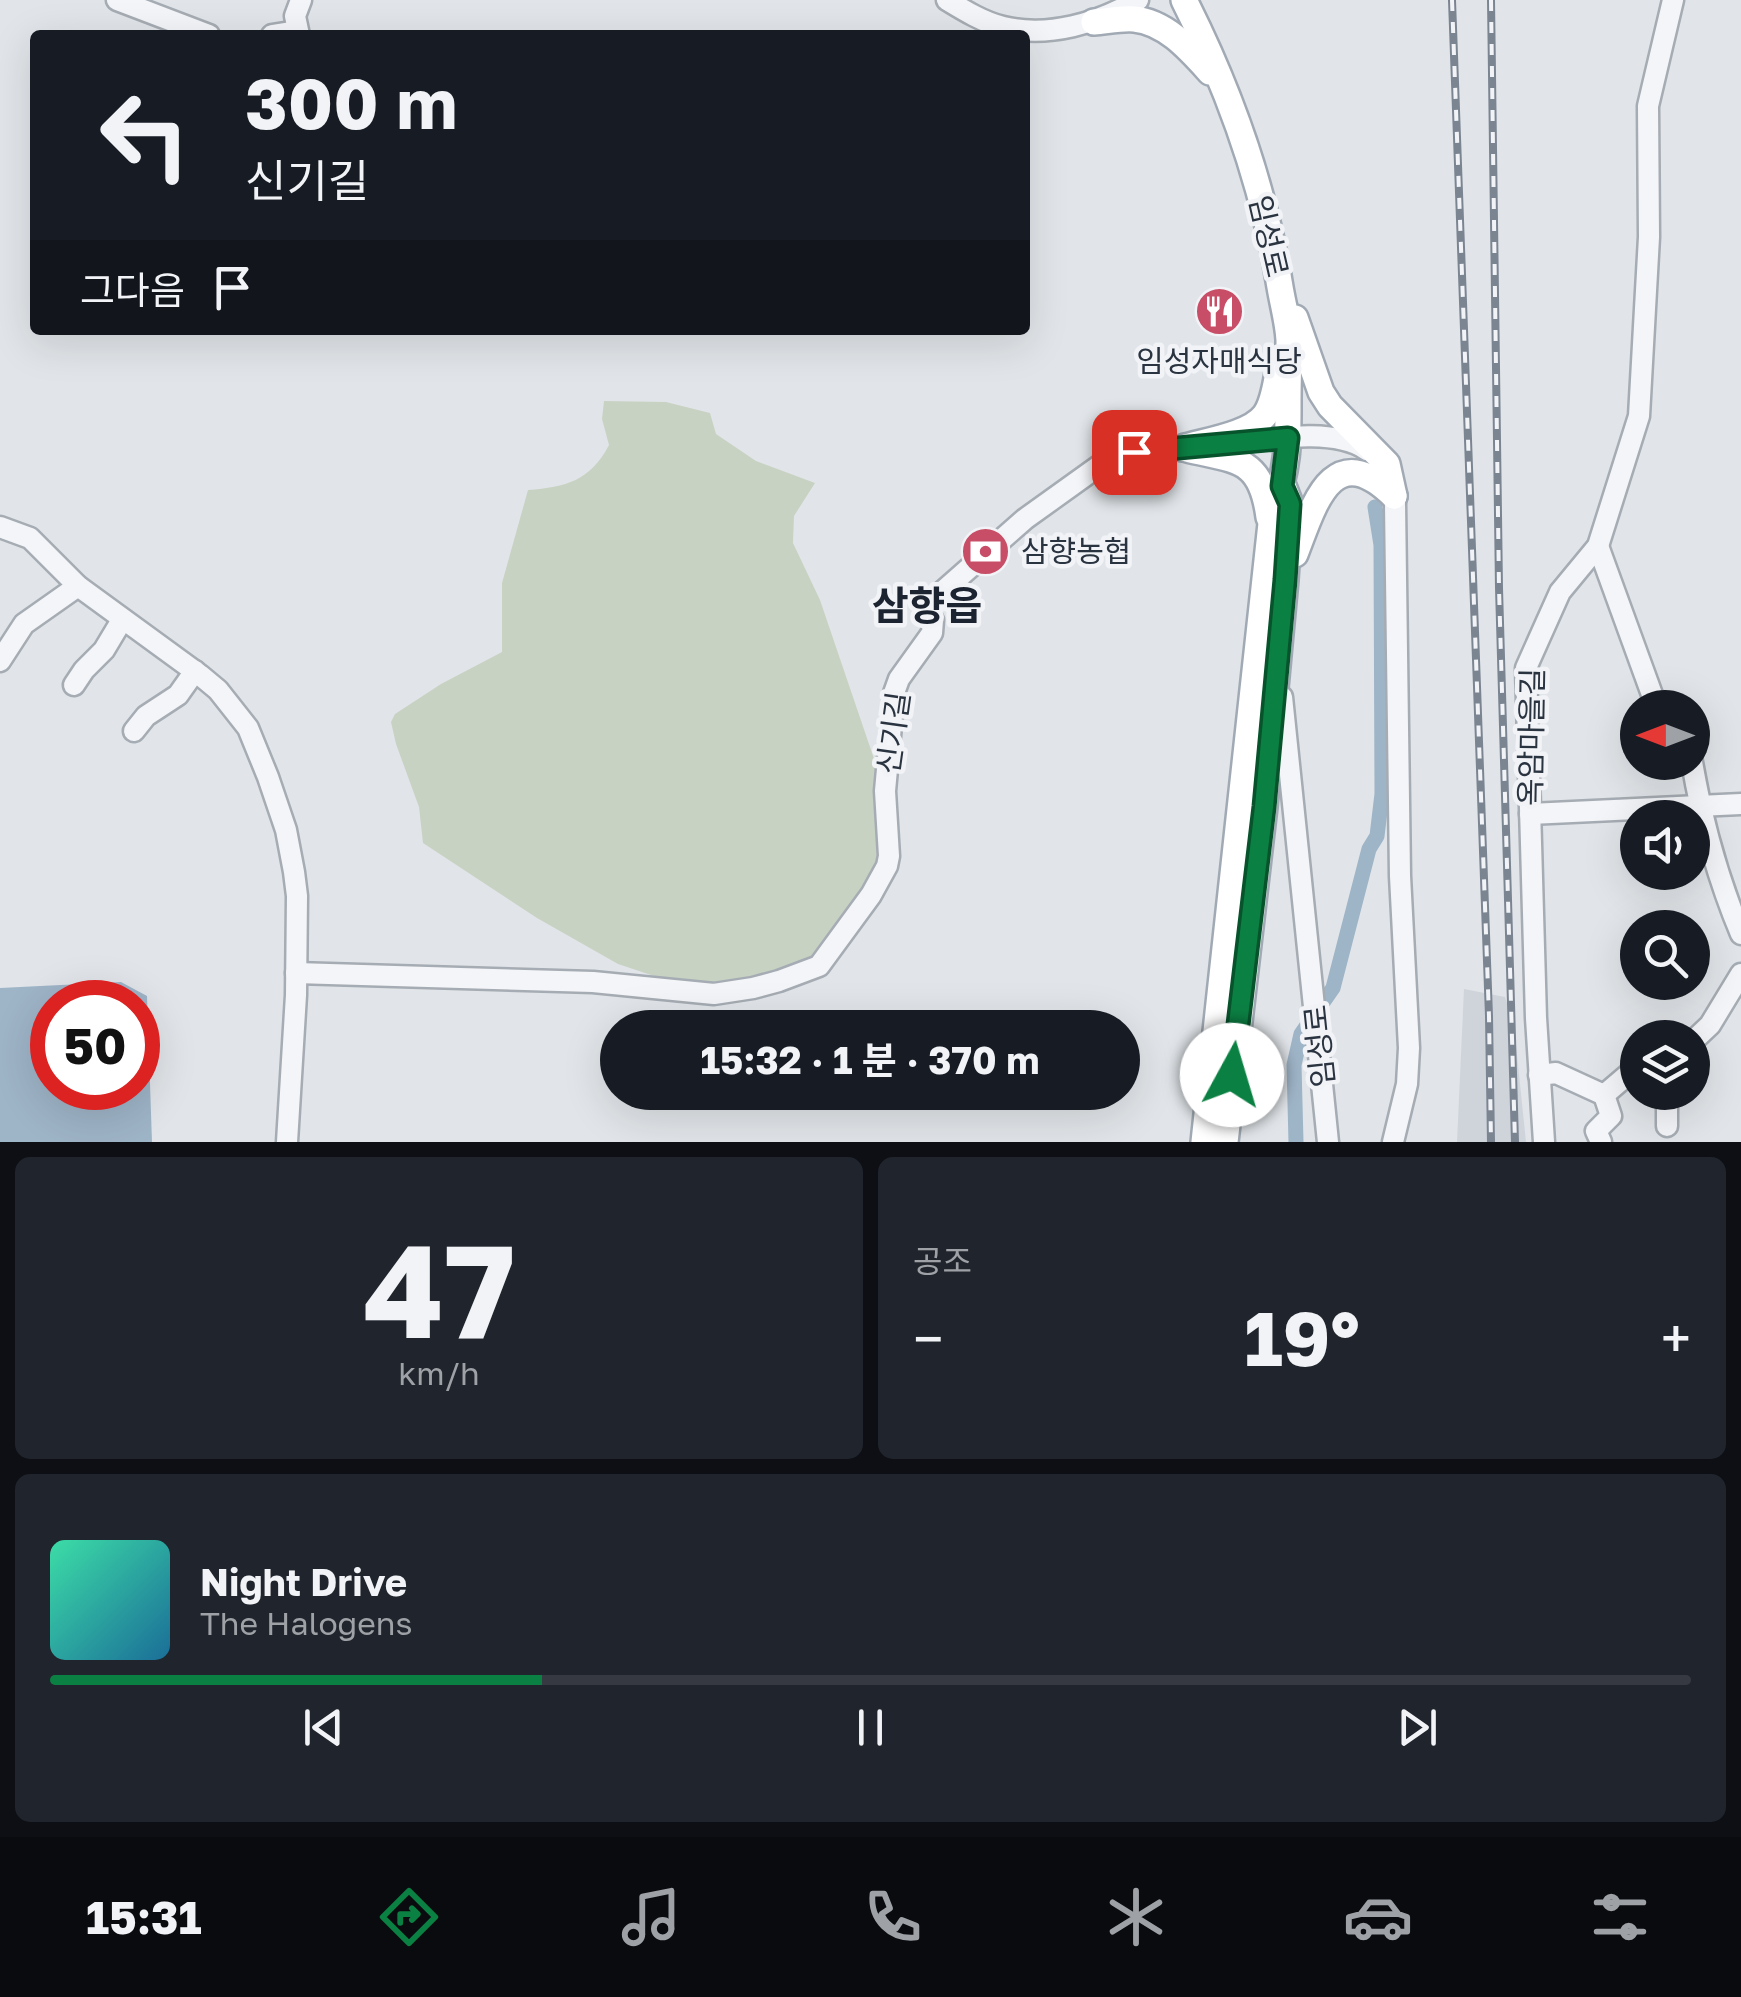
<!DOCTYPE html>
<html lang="ko">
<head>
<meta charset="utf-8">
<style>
  :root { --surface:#171b24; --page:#20242c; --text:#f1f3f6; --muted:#9ea1a6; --line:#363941; --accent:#0b8043 }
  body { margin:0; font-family:"Golos Text","Noto Sans KR",sans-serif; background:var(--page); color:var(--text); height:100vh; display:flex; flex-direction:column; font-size:38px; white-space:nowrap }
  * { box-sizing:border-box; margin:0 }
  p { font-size:32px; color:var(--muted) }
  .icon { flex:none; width:55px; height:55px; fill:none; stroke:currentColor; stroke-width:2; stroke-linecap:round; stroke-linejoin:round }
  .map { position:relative; height:1142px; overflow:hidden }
  .sheet { display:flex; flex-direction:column; gap:15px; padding:15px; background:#0d0f14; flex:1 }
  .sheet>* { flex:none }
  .hud { position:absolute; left:30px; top:30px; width:1000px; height:305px; border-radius:10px; box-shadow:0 10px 40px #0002; background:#171b24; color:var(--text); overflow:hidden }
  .needle { width:65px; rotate:270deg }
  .fabs { position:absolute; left:1620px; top:690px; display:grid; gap:20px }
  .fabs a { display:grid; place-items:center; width:90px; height:90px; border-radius:50%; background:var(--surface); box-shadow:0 10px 40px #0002; font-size:50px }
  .speed { position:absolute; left:30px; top:980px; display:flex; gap:20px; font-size:50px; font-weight:700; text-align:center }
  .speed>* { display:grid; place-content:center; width:130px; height:130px; border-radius:50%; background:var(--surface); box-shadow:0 10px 40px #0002; line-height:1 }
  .speed .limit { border:15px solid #d22; background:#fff; color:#111 }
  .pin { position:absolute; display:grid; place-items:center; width:85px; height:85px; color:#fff; margin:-42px; border-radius:20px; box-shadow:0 5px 15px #0006 }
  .me { position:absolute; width:110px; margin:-55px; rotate:6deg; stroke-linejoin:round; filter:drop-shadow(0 0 8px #0008) }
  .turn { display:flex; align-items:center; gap:35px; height:210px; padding:0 50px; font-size:45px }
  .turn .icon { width:130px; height:130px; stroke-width:2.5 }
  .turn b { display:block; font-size:70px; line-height:85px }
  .then { display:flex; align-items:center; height:95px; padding:0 50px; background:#0003; gap:20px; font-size:38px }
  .big { font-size:75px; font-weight:700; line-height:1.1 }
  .sheet .widget { flex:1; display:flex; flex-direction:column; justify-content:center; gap:15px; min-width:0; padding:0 35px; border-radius:15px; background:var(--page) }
  .sheet .dial { align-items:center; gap:0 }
  .dial b { font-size:130px; line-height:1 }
  .song { display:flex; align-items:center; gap:30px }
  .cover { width:120px; height:120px; border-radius:15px; background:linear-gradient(135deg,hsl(160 70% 55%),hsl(200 70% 35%)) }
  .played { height:10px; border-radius:5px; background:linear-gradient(90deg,var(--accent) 30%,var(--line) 30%) }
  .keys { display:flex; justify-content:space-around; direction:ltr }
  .heat { display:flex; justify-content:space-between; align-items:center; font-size:55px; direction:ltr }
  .sheet .tiles { flex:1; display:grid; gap:15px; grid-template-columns:1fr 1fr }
  .widget:last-child { grid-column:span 2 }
  .trip { position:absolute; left:600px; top:1010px; width:540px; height:100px; border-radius:50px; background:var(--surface); box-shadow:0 10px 40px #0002; font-weight:700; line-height:100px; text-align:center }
  .tabs { display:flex; height:160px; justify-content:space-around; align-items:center; background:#090b0e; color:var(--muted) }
  .tabs .icon { width:70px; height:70px }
  .tabs .selected { color:var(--accent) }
  .tabs b { font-size:45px; color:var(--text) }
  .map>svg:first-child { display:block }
</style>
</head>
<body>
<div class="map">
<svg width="1741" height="1142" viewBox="0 0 1741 1142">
  <rect width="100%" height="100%" fill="#e1e5e9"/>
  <!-- built -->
  <path fill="#cfd4db" d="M1464,989L1505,997L1514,1026L1526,1142H1457Z"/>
  <!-- green -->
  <path fill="#c8d2c3" d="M604,401L666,402L710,413L716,434L756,461L815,483L794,516L793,543L820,600L885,791L889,856L819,966L702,992L618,964L537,918L423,843L419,807L396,744L391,722L395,714L441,684L502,652V583L528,490C566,487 590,481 609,445L602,419Z"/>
  <!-- water -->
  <path fill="#9eb4c7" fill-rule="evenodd" d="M121,982L147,996L152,1142H0V988ZM52,1002H138V1088H52Z"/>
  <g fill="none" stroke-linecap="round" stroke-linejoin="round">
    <!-- canal -->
    <path stroke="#9eb4c7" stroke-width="15" d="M1296,1142L1294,1065L1301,1034L1333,988L1369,849L1377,836L1382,794L1381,545L1375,507"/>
    <defs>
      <g id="minor">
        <path d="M117,0L209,35"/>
        <path d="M947,0C965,11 983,22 1003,27C1049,38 1098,23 1138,0"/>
        <path d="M272,35L297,31"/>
        <path d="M299,35L295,16L301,0"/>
        <path d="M1224,444C1265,440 1333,426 1367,450"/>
        <path d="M1388,482L1395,503L1400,876L1409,1048L1407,1084L1393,1142"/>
        <path d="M0,527L30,538L78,586L200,675L218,690L248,728L268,777L286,830L294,872L297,896L296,995L287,1142"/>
        <path d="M1598,546L1654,700L1660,708"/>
        <path d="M0,661L24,624L78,586"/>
        <path d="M74,685L84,670L104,650L122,620"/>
        <path d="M1282,697L1328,1142"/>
        <path d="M134,731L146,716L178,695L195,671"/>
        <path d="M1692,762C1702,821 1718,879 1741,934"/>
        <path d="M1530,814L1741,804"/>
        <path d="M296,973L593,982L714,994L753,988L779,981L819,966L871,895L887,866L889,856L885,791L894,693L899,679L932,633L933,620L925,607L1025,519L1103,463L1134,453L1196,447"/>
        <path d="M1692,1042L1710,1025L1741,974"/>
        <path d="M1539,1075L1556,1073L1604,1095L1611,1116L1596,1131L1601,1142"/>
        <path d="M1667,1092V1126"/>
        <path d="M1604,1095L1631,1072L1638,1074"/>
        <path d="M1544,1142L1536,1018L1526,668L1560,592L1598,546L1639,416L1649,237L1648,106L1673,0"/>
      </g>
      <g id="major">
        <path d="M1184,0C1230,91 1264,187 1280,287C1283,305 1288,322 1289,340C1289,360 1288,381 1288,401C1288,436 1289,472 1273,505L1204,1142"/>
        <path d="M1094,22C1107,21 1121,18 1134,19C1166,22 1190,50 1210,72"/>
        <path d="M1295,318L1321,392L1330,406L1387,464L1394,496"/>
        <path d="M1182,448C1205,441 1250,435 1265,415C1274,403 1276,382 1279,368"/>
        <path d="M1187,449C1237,461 1261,457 1269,517"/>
        <path d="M1295,554C1314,505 1332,436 1394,496"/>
        <path d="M1225,1142L1264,807L1285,580L1290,504L1283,486"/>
      </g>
    </defs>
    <!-- minor casing -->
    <use href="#minor" stroke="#a6acb3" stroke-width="25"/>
    <!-- major casing -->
    <use href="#major" stroke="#a1aab4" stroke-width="30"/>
    <!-- minor -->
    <use href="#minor" stroke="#f4f5f8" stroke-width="20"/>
    <!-- major -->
    <use href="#major" stroke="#fff" stroke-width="25"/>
    <defs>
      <g id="rail">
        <path d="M1452,0L1489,1016L1491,1142"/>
        <path d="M1491,0L1499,588L1515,1142"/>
      </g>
    </defs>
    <!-- rail casing -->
    <use href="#rail" stroke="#7b8592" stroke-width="8"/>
    <!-- rail -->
    <use href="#rail" stroke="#f1f3f7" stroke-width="4" stroke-dasharray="11" stroke-linecap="butt"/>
  </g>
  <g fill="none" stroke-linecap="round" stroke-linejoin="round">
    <defs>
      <path id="route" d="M1134,452L1288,438L1282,486L1290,504L1285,580L1264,807L1232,1075"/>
    </defs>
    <!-- route casing -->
    <use href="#route" stroke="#07532c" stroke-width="25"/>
    <!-- route -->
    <use href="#route" stroke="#0b8043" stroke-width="18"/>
  </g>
  <!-- icons -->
  <defs>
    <symbol id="restaurant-disc" viewBox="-11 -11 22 22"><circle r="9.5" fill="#c74e66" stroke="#f1f3f7"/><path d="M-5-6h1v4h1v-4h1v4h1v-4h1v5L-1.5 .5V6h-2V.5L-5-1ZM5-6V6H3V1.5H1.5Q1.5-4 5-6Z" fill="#fff"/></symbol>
    <symbol id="bank-disc" viewBox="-11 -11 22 22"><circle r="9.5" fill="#c74e66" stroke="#f1f3f7"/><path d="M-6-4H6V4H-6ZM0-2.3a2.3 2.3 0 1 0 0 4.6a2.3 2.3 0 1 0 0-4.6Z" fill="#fff"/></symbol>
  </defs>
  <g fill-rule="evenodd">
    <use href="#restaurant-disc" x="1192" y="284" width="55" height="55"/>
    <use href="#bank-disc" x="958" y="524" width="55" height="55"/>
  </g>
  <g text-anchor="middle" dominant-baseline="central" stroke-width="9" stroke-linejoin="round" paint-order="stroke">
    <!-- street labels -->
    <g font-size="30" fill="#2a3340" stroke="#f1f3f7">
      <text transform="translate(1269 236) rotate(77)">임성로</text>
      <text transform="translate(893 733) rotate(-82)">신기길</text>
      <text transform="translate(1531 737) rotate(-89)">옥암마을길</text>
      <text transform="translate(1319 1046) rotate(-96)">임성로</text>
    </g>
    <!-- poi labels -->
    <g font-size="30" fill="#2a3340" stroke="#f1f3f7">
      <text x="1219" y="361">임성자매식당</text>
      <text x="1021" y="551" text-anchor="start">삼향농협</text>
    </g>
    <!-- district labels -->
    <g font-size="40" font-weight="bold" fill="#1d2431" stroke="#f1f3f7">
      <text x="927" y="605">삼향읍</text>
    </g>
  </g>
</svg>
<div class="fabs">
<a><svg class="needle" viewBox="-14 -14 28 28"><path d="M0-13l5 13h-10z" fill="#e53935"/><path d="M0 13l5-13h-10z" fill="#9ea1a6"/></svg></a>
<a><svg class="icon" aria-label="sound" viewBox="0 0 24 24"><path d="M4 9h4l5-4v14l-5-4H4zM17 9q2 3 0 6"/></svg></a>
<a><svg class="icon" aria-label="search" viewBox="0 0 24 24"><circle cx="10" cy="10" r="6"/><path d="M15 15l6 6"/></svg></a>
<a><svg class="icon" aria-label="layers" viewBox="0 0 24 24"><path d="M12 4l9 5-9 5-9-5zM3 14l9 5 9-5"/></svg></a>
</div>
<div class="speed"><div class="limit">50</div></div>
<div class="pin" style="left:1134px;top:452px;background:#d93025"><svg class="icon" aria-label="arrive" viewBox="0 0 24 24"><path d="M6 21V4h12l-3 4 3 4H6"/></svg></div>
<svg class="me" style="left:1232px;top:1075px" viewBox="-20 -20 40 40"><circle r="19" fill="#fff"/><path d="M0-13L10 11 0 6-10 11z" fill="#0b8043"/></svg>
<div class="trip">15:32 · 1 분 · 370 m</div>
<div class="hud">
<div class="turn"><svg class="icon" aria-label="left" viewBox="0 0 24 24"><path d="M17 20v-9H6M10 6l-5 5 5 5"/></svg><div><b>300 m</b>신기길</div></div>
<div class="then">그다음<svg class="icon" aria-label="arrive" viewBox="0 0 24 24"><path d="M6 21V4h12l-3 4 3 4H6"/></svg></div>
</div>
</div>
<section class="sheet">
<div class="tiles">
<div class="widget dial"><b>47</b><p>km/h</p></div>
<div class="widget"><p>공조</p>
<div class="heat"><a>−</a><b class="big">19°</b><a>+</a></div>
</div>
<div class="widget">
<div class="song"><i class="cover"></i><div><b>Night Drive</b><p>The Halogens</p></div></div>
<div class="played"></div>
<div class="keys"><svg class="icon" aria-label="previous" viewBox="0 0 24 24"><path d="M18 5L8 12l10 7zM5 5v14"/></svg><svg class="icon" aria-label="pause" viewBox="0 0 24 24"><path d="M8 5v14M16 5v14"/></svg><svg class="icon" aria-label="next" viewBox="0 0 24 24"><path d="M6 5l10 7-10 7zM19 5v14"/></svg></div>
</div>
</div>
</section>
<nav class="tabs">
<b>15:31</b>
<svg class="icon selected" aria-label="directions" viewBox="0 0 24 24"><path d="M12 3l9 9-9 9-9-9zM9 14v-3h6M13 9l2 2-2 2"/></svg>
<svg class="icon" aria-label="music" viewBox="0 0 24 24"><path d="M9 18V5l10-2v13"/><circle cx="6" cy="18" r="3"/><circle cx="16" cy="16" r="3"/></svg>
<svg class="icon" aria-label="phone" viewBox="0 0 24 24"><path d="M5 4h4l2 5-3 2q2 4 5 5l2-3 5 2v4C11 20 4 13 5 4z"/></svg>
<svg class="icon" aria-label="climate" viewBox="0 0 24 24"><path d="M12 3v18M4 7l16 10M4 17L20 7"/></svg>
<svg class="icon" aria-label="car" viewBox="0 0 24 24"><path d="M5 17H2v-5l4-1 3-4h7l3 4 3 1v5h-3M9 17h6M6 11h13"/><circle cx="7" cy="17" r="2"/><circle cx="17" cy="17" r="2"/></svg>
<svg class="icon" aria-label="filters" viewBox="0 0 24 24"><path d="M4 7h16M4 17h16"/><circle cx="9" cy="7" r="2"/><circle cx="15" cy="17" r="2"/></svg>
</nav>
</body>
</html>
